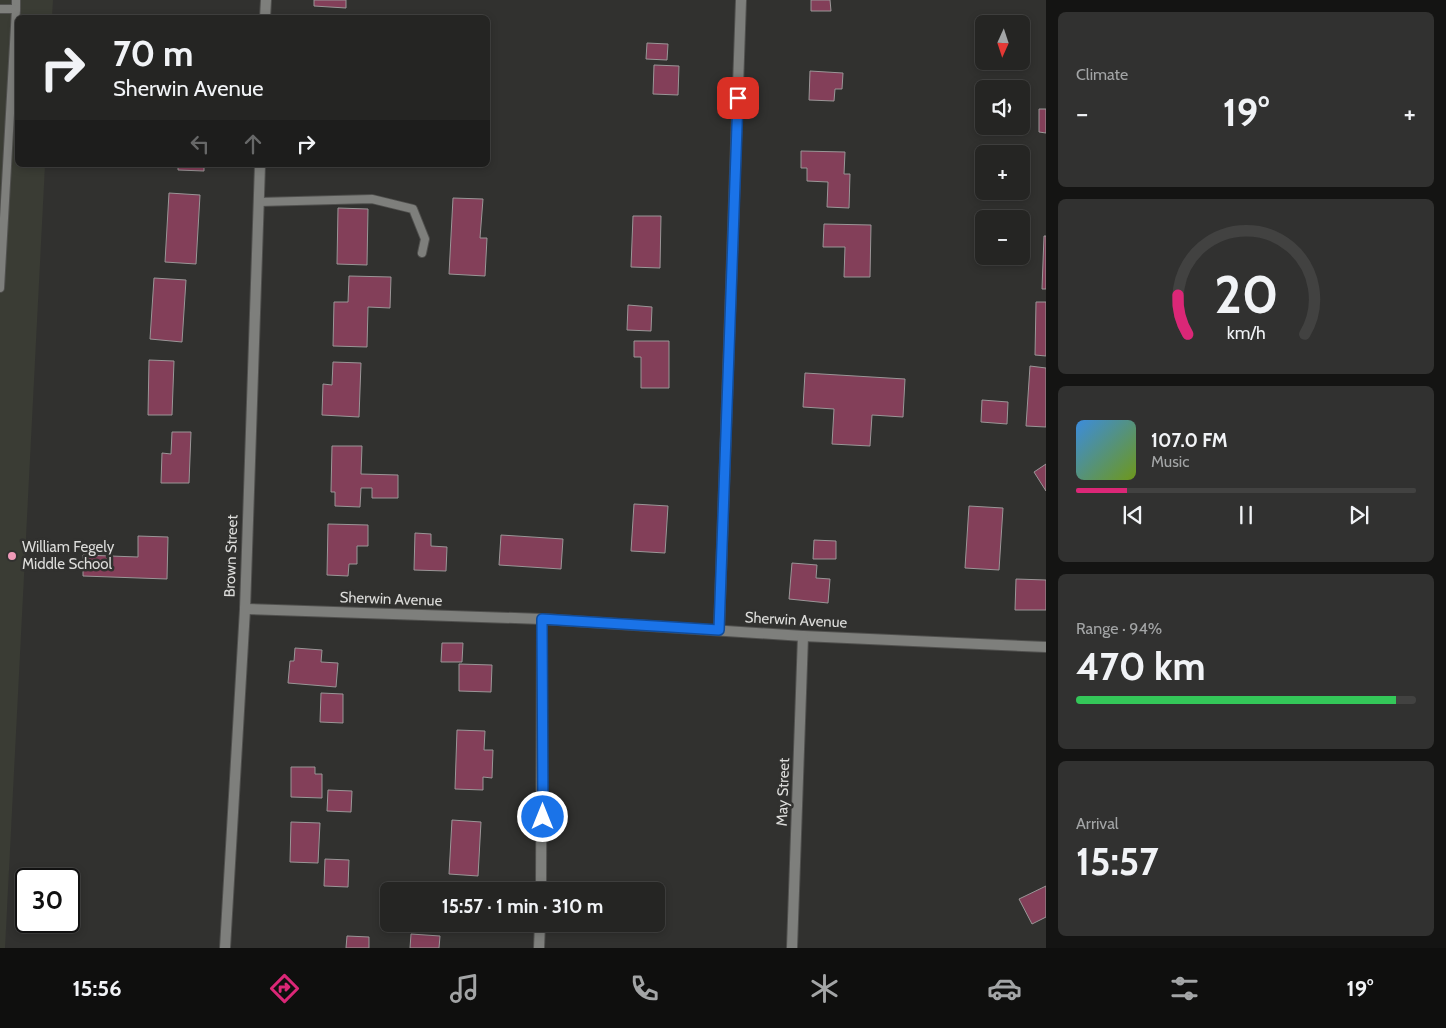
<!DOCTYPE html>
<html lang="en">
<head>
<meta charset="utf-8">
<style>
  :root { --surface:#252523; --page:#313130; --text:#f1f3f6; --muted:#a3a5a6; --line:#424241; --accent:#db2777 }
  body { margin:0; font-family:Cabin,sans-serif; background:var(--page); color:var(--text); height:100vh; display:flex; flex-direction:column; font-size:19px; white-space:nowrap }
  * { box-sizing:border-box; margin:0 }
  p { font-size:16px; color:var(--muted) }
  .icon { flex:none; width:28px; height:28px; fill:none; stroke:currentColor; stroke-width:2; stroke-linecap:round; stroke-linejoin:round }
  .map { position:relative; flex:1; overflow:hidden }
  .details { display:flex; flex-direction:column; gap:12px; padding:12px; background:#141413; width:400px }
  .details>* { flex:none }
  .guide { position:absolute; left:15px; top:15px; width:475px; height:152px; border-radius:8px; box-shadow:0 2px 8px #0003,0 0 0 1px var(--line); background:#252523; color:var(--text); overflow:hidden }
  .needle { width:32px; rotate:183deg }
  .controls { position:absolute; left:975px; top:15px; display:grid; gap:10px }
  .controls a { display:grid; place-items:center; width:55px; height:55px; border-radius:8px; background:var(--surface); box-shadow:0 2px 8px #0003,0 0 0 1px var(--line); font-size:25px }
  .speed { position:absolute; left:15px; top:868px; display:flex; gap:10px; font-size:25px; font-weight:700; text-align:center }
  .speed>* { display:grid; place-content:center; width:65px; height:65px; border-radius:50%; background:var(--surface); box-shadow:0 2px 8px #0003,0 0 0 1px var(--line); line-height:1 }
  .speed .limit { border:2px solid #111; border-radius:8px; background:#fff; color:#111 }
  .pin { position:absolute; display:grid; place-items:center; width:42px; height:42px; color:#fff; margin:-21px; border-radius:10px; box-shadow:0 2px 8px #0006 }
  .me { position:absolute; width:55px; margin:-28px; rotate:0deg; stroke-linejoin:round; filter:drop-shadow(0 0 4px #0008) }
  .turn { display:flex; align-items:center; gap:18px; height:105px; padding:0 15px; font-size:22px }
  .turn .icon { width:65px; height:65px; stroke-width:2.5 }
  .turn b { display:block; font-size:35px; line-height:42px }
  .lanes { display:flex; align-items:center; height:48px; padding:0 15px; background:#0003; justify-content:center; gap:25px; direction:ltr }
  .lanes .off { opacity:.35 }
  .big { font-size:38px; font-weight:700; line-height:1.1 }
  .details .widget { flex:1; display:flex; flex-direction:column; justify-content:center; gap:8px; min-width:0; padding:0 18px; border-radius:8px; background:var(--page) }
  .details .dial { align-items:center; gap:0 }
  .dial svg { height:130px; overflow:visible; fill:none; stroke:var(--line); stroke-width:7; stroke-linecap:round; text-anchor:middle }
  .dial text { fill:var(--text); stroke:none }
  .song { display:flex; align-items:center; gap:15px }
  .cover { width:60px; height:60px; border-radius:8px; background:linear-gradient(135deg,hsl(210 70% 55%),hsl(80 70% 35%)) }
  .played { height:5px; border-radius:2px; background:linear-gradient(90deg,var(--accent) 15%,var(--line) 15%) }
  .keys { display:flex; justify-content:space-around; direction:ltr }
  .heat { display:flex; justify-content:space-between; align-items:center; font-size:28px; direction:ltr }
  .charge { height:8px; border-radius:4px; background:linear-gradient(90deg,#34c759 94%,var(--line) 0) }
  .trip { position:absolute; left:380px; top:882px; width:285px; height:50px; border-radius:8px; background:var(--surface); box-shadow:0 2px 8px #0003,0 0 0 1px var(--line); font-weight:700; line-height:50px; text-align:center }
  .dock { display:flex; height:80px; justify-content:space-around; align-items:center; background:#0f0f0e; color:var(--muted) }
  .dock .icon { width:35px; height:35px }
  .dock .active { color:var(--accent) }
  .dock b { font-size:22px; color:var(--text) }
  main { display:flex; flex:1; min-height:0 }
  .map>svg:first-child { display:block }
</style>
</head>
<body>
<main>
<div class="map">
<svg width="1046" height="948" viewBox="0 0 1046 948">
  <rect width="100%" height="100%" fill="#31312f"/>
  <!-- built -->
  <path fill="#3a3c34" d="M0,0H53L52,17L18,18V165H45L5,948H0Z"/>
  <!-- building -->
  <g fill="#833f59" stroke="#9a9697">
    <path d="M314,0H346V8L314,6Z"/>
    <path d="M811,0H830L831,11H811Z"/>
    <path d="M647,43L668,44L667,60L646,59Z"/>
    <path d="M654,65L679,66L678,95L653,94Z"/>
    <path d="M810,71L843,73L842,89H835L834,101L809,100Z"/>
    <path d="M1039,109H1046V133L1039,132Z"/>
    <path d="M801,151L845,152L844,174H850L849,208L827,207L828,182L807,181V168H801Z"/>
    <path d="M178,165H204V171L178,170Z"/>
    <path d="M169,193L200,195L196,264L165,262Z"/>
    <path d="M453,198L483,199L480,238H487L485,276L449,274Z"/>
    <path d="M338,208L368,209L367,265L337,264Z"/>
    <path d="M633,216H661L660,268L631,267Z"/>
    <path d="M824,224L871,225L870,277H844L845,247H823Z"/>
    <path d="M1044,236H1046V289H1042Z"/>
    <path d="M349,276L391,277L390,308L368,307L367,347L333,346L334,302H348Z"/>
    <path d="M154,278L186,280L182,342L150,339Z"/>
    <path d="M1036,302H1046V356L1035,355Z"/>
    <path d="M628,305L652,307L651,331L627,330Z"/>
    <path d="M634,341H669V388H641V357H634Z"/>
    <path d="M149,360L174,361L172,415H148Z"/>
    <path d="M333,362L361,363L359,417L322,415L323,384L332,385Z"/>
    <path d="M1030,366L1046,368V427L1026,426Z"/>
    <path d="M805,373L905,379L903,417L872,415L870,446L832,444L834,409L803,407Z"/>
    <path d="M982,400L1008,402L1007,424L981,422Z"/>
    <path d="M172,432H191L189,483H161L162,453L171,454Z"/>
    <path d="M332,446H362L361,474L398,475V498H372V488H361L360,507L335,506V492H331Z"/>
    <path d="M1046,464V491L1034,472Z"/>
    <path d="M634,504L668,506L665,553L631,551Z"/>
    <path d="M969,506L1003,508L999,570L965,568Z"/>
    <path d="M328,524L368,525V546H357V564H349L348,576L327,575Z"/>
    <path d="M415,533L431,534V546L447,547L446,571L414,570Z"/>
    <path d="M501,535L563,539L561,569L499,565Z"/>
    <path d="M138,536L168,537L167,579L83,576V555L138,557Z"/>
    <path d="M814,540L836,541V559H813Z"/>
    <path d="M792,563L817,565L816,578L830,579L828,603L789,599Z"/>
    <path d="M1016,579L1046,580V610H1015Z"/>
    <path d="M442,643H463L462,662H441Z"/>
    <path d="M295,648L322,650L321,662L338,663L336,687L288,683L290,661H294Z"/>
    <path d="M459,664L492,665L491,692L459,691Z"/>
    <path d="M321,693L343,694V723L320,722Z"/>
    <path d="M457,730L485,731L484,750H493L492,778L483,777V790L455,789Z"/>
    <path d="M291,767H315V774H322V798L291,797Z"/>
    <path d="M328,790L352,791L351,812L327,811Z"/>
    <path d="M452,820L481,822L478,876L449,874Z"/>
    <path d="M291,822L320,823L318,863L290,862Z"/>
    <path d="M325,859L349,860L348,887L324,886Z"/>
    <path d="M1046,886V917L1032,924L1019,899Z"/>
    <path d="M411,934L440,936L439,948H410Z"/>
    <path d="M347,936L369,937V948H346Z"/>
  </g>
  <g fill="none" stroke-linecap="round" stroke-linejoin="round">
    <defs>
      <g id="lane">
        <path d="M0,9H16V0"/>
        <path d="M259,202L372,199L413,209L425,239L422,253"/>
        <path d="M0,288L16,9"/>
      </g>
      <g id="street">
        <path d="M265,18L266,0"/>
        <path d="M245,609L542,619L803,636L1046,647"/>
        <path d="M719,630L741,0"/>
        <path d="M541,891L542,619"/>
        <path d="M225,948L245,609L260,165"/>
        <path d="M539,948L540,924"/>
        <path d="M792,948L803,636"/>
      </g>
    </defs>
    <!-- lane casing -->
    <use href="#lane" stroke="#50504e" stroke-width="10"/>
    <!-- street casing -->
    <use href="#street" stroke="#50504e" stroke-width="12"/>
    <!-- lane -->
    <use href="#lane" stroke="#7e7f7c" stroke-width="8"/>
    <!-- street -->
    <use href="#street" stroke="#7e7f7c" stroke-width="10"/>
  </g>
  <g fill="none" stroke-linecap="round" stroke-linejoin="round">
    <defs>
      <path id="route" d="M543,817L542,619L719,630L738,98"/>
    </defs>
    <!-- route casing -->
    <use href="#route" stroke="#114b97" stroke-width="12"/>
    <!-- route -->
    <use href="#route" stroke="#1a73e8" stroke-width="9"/>
  </g>
  <!-- markers -->
  <circle fill="#ef9ab8" stroke="#31312f" stroke-width="2" cx="12" cy="556" r="5"/>
  <g text-anchor="middle" dominant-baseline="central" stroke-width="5" stroke-linejoin="round" paint-order="stroke">
    <!-- poi labels -->
    <g font-size="15" fill="#dcdcda" stroke="#31312f" text-anchor="start">
      <text x="22" y="547">William Fegely<tspan x="22" dy="17">Middle School</tspan></text>
    </g>
    <!-- street labels -->
    <g font-size="15" fill="#dcdcda" stroke="#31312f">
      <text transform="translate(231 556) rotate(-88)">Brown Street</text>
      <text transform="translate(391 599) rotate(2)">Sherwin Avenue</text>
      <text transform="translate(796 620) rotate(3)">Sherwin Avenue</text>
      <text transform="translate(783 792) rotate(-88)">May Street</text>
    </g>
  </g>
</svg>
<div class="controls">
<a><svg class="needle" viewBox="-14 -14 28 28"><path d="M0-13l5 13h-10z" fill="#e53935"/><path d="M0 13l5-13h-10z" fill="#a3a5a6"/></svg></a>
<a><svg class="icon" aria-label="sound" viewBox="0 0 24 24"><path d="M4 9h4l5-4v14l-5-4H4zM17 9q2 3 0 6"/></svg></a>
<a>+</a>
<a>−</a>
</div>
<div class="speed"><div class="limit">30</div></div>
<div class="pin" style="left:738px;top:98px;background:#d93025"><svg class="icon" aria-label="arrive" viewBox="0 0 24 24"><path d="M6 21V4h12l-3 4 3 4H6"/></svg></div>
<svg class="me" style="left:543px;top:817px" viewBox="-20 -20 40 40"><circle r="17" fill="#1a73e8" stroke="#fff" stroke-width="3"/><path d="M0-11L8 9 0 5-8 9z" fill="#fff"/></svg>
<div class="trip">15:57 · 1 min · 310 m</div>
<div class="guide">
<div class="turn"><svg class="icon" aria-label="right" viewBox="0 0 24 24"><path d="M7 20v-9h11M14 6l5 5-5 5"/></svg><div><b>70 m</b>Sherwin Avenue</div></div>
<div class="lanes"><svg class="icon off" aria-label="left" viewBox="0 0 24 24"><path d="M17 20v-9H6M10 6l-5 5 5 5"/></svg><svg class="icon off" aria-label="ahead" viewBox="0 0 24 24"><path d="M12 20V5M6 11l6-6 6 6"/></svg><svg class="icon" aria-label="right" viewBox="0 0 24 24"><path d="M7 20v-9h11M14 6l5 5-5 5"/></svg></div>
</div>
</div>
<section class="details">
<div class="widget"><p>Climate</p>
<div class="heat"><a>−</a><b class="big">19°</b><a>+</a></div>
</div>
<div class="widget dial"><svg viewBox="0 0 100 80">
<path d="M14 69A42 42 0 1 1 86 69"/>
<path d="M14 69A42 42 0 0 1 8 45" stroke="#db2777"/>
<text x="50" y="56" font-size="32" font-weight="700">20</text>
<text x="50" y="72" font-size="11">km/h</text>
</svg></div>
<div class="widget">
<div class="song"><i class="cover"></i><div><b>107.0 FM</b><p>Music</p></div></div>
<div class="played"></div>
<div class="keys"><svg class="icon" aria-label="previous" viewBox="0 0 24 24"><path d="M18 5L8 12l10 7zM5 5v14"/></svg><svg class="icon" aria-label="pause" viewBox="0 0 24 24"><path d="M8 5v14M16 5v14"/></svg><svg class="icon" aria-label="next" viewBox="0 0 24 24"><path d="M6 5l10 7-10 7zM19 5v14"/></svg></div>
</div>
<div class="widget"><p>Range · 94%</p><b class="big">470 km</b><div class="charge"></div></div>
<div class="widget"><p>Arrival</p><b class="big">15:57</b></div>
</section>
</main>
<nav class="dock">
<b>15:56</b>
<svg class="icon active" aria-label="directions" viewBox="0 0 24 24"><path d="M12 3l9 9-9 9-9-9zM9 14v-3h6M13 9l2 2-2 2"/></svg>
<svg class="icon" aria-label="music" viewBox="0 0 24 24"><path d="M9 18V5l10-2v13"/><circle cx="6" cy="18" r="3"/><circle cx="16" cy="16" r="3"/></svg>
<svg class="icon" aria-label="phone" viewBox="0 0 24 24"><path d="M5 4h4l2 5-3 2q2 4 5 5l2-3 5 2v4C11 20 4 13 5 4z"/></svg>
<svg class="icon" aria-label="climate" viewBox="0 0 24 24"><path d="M12 3v18M4 7l16 10M4 17L20 7"/></svg>
<svg class="icon" aria-label="car" viewBox="0 0 24 24"><path d="M5 17H2v-5l4-1 3-4h7l3 4 3 1v5h-3M9 17h6M6 11h13"/><circle cx="7" cy="17" r="2"/><circle cx="17" cy="17" r="2"/></svg>
<svg class="icon" aria-label="filters" viewBox="0 0 24 24"><path d="M4 7h16M4 17h16"/><circle cx="9" cy="7" r="2"/><circle cx="15" cy="17" r="2"/></svg>
<b>19°</b>
</nav>
</body>
</html>
